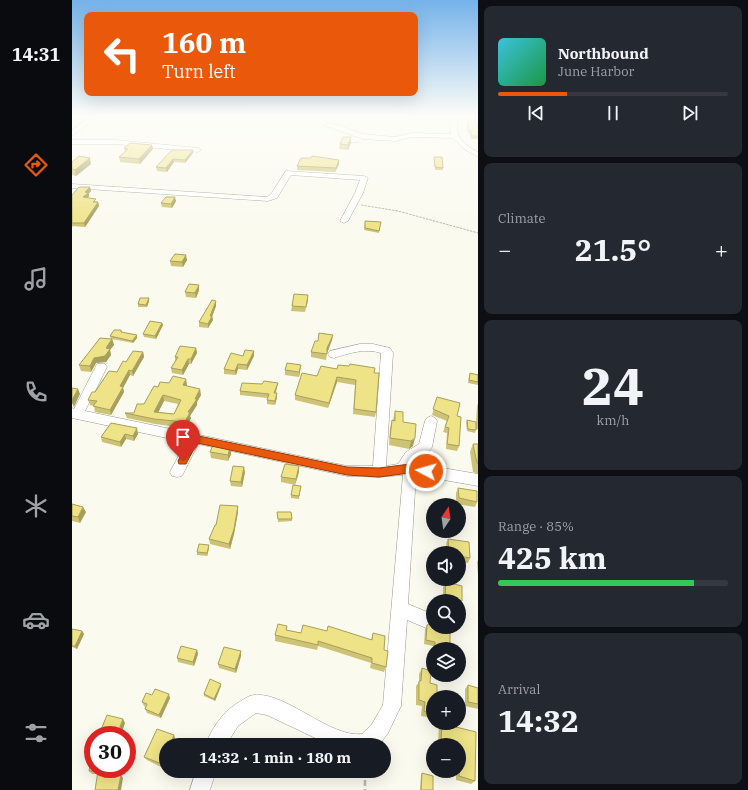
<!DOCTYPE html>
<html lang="en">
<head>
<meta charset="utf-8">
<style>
  :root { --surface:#171b24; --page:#242831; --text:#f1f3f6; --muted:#9ea1a6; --line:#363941; --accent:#ea580c }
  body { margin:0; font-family:"IBM Plex Serif",serif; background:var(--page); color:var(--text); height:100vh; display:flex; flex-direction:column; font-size:15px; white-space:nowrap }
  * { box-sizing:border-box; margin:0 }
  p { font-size:13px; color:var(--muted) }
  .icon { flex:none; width:22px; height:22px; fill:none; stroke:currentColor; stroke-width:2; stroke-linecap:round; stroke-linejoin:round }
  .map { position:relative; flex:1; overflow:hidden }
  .sheet { display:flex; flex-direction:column; gap:6px; padding:6px; background:#0d0f14; width:270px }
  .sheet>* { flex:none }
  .guide { position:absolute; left:12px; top:12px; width:334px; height:84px; border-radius:8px; box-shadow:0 4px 16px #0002; background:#ea580c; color:#fff; overflow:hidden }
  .needle { width:26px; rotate:13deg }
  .buttons { position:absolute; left:354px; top:498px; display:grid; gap:8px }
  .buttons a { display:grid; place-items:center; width:40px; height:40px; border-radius:50%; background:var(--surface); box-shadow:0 4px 16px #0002; font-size:20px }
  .speed { position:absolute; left:12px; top:726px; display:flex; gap:8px; font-size:20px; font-weight:700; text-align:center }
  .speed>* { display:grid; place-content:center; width:52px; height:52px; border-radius:50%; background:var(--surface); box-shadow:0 4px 16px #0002; line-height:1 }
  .speed .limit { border:6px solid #d22; background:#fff; color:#111 }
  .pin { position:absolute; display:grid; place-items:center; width:34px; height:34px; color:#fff; margin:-41px -17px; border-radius:50% 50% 50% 0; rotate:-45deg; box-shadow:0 0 4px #0007 }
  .pin .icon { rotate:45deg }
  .me { position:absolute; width:44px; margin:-22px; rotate:276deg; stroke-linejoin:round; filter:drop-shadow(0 0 3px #0008) }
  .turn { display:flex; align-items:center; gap:14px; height:84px; padding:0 12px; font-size:18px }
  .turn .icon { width:52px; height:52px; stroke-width:2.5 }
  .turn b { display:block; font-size:28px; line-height:34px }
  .big { font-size:30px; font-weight:800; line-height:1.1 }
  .sheet .card { flex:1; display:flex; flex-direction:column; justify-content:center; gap:6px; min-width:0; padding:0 14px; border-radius:8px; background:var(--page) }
  .sheet .dial { align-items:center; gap:0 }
  .dial b { font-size:52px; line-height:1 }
  .song { display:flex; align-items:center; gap:12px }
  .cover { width:48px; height:48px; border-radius:6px; background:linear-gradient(135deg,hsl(190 70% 55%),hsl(140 70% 35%)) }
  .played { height:4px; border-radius:2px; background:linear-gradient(90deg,var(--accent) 30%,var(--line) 30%) }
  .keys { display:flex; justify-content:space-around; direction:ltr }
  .heat { display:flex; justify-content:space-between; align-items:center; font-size:22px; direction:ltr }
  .charge { height:6px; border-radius:3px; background:linear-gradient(90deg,#34c759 85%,var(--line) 0) }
  .trip { position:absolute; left:87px; top:738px; width:232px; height:40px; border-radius:20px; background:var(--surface); box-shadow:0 4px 16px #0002; font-weight:800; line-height:40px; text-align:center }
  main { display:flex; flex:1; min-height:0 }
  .tab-bar { display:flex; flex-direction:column; width:72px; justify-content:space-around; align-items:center; background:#090b0e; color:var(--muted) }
  .tab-bar .icon { width:28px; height:28px }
  .tab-bar .selected { color:var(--accent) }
  .tab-bar b { font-size:18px; color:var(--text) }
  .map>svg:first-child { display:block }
</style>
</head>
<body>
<main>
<nav class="tab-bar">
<b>14:31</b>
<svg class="icon selected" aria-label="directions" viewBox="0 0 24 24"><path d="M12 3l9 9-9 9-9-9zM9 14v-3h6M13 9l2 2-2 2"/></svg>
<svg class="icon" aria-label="music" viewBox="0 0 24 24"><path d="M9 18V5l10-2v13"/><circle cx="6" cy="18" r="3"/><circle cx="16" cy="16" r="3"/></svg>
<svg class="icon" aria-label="phone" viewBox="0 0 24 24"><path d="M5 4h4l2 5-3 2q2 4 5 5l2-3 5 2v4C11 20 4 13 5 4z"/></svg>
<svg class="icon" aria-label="climate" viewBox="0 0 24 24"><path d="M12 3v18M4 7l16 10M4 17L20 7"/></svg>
<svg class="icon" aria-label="car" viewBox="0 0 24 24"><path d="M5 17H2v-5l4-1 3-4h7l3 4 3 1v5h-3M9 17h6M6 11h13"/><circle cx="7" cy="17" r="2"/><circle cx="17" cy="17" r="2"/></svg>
<svg class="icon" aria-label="filters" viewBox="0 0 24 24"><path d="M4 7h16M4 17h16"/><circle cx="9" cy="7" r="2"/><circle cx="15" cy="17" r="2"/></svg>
</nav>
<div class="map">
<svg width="406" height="790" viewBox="0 0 406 790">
  <rect width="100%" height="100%" fill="#fbfaef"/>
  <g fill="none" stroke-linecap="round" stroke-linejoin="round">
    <defs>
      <g id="minor">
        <path d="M17,117H24L0,136V131Z"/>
        <path d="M380,117H386C382,135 390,144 406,152V157L392,149L381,138L340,137L323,141L291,139L251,125L254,123L263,124L290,134L323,137L340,133L379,134L378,124Z"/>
        <path d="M0,140H44L126,148L129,150L126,152L44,144H0Z"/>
        <path d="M214,171L292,176L296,178L291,193L276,221L272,223L268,221L283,193L288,180L219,175L205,198L196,201L0,188V184L195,197L199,194Z"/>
        <path d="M288,344H301L318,348L321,353L314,466L326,464L334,452L347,444L353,421L355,418L359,416L363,418L365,421L360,447C356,454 346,456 341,463L406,474V486L344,475L336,604L360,614V626L354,628L335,620L329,706L316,733L307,745H258L195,715L184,713L166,726L154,745H133C140,729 149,714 164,704C170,701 176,695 183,695C214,692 258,738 290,734L300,724L311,705L331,475L307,477L275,476L126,444L110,476L105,477L100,476L98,472L114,442L0,418V408L2,409L25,364H33L35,367L13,411L275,466H301L309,353C294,348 277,353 262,358L258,357L256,354L258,351Z"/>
        <path d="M124,771H144L138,790H118Z"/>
      </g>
    </defs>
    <!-- minor casing -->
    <use href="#minor" stroke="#99988e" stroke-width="1"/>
    <!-- path-far1 -->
    <g stroke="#b7b7ae" stroke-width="1" stroke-dasharray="2.5 1" stroke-linecap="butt">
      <path d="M278,143L287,142"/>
      <path d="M289,205L326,211L406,233"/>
    </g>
    <!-- path -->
    <path stroke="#b7b7ae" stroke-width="2.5" stroke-dasharray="6 3" stroke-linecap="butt" d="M293,771V790"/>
    <!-- minor -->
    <use href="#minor" fill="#fff" fill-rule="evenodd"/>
  </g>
  <!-- wall -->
  <g fill="#cec374" fill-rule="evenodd">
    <path d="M395,117H403L406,128V139H399L397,132H395Z"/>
    <path d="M279,137V142L276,150L267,149L268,144Z"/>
    <path d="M52,148L81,149L68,164L48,162L47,157L53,152Z"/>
    <path d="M121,150V153L113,163L102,162L95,172L85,171L84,167Z"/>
    <path d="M362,157L371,168V170H363L362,159Z"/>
    <path d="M267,160V164L263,172L225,170V166Z"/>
    <path d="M0,162L19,164L4,176L0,175Z"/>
    <path d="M18,187L19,191L17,193V196L16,198L26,202L27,206L13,227L1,226L0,227V195Z"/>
    <path d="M104,201L100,208L90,207L89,203Z"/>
    <path d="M293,221L309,222L307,233L292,230Z"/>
    <path d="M115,260L111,267L99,266L98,261Z"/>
    <path d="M127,290L124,298L114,297L113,292Z"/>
    <path d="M236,295L233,312L219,311L220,306Z"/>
    <path d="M77,301L75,307H66V304Z"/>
    <path d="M144,301V306L140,316L141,320L136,328L127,327V322Z"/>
    <path d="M90,323L91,325L84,339L72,337L71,334Z"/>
    <path d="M49,330L50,332L65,335V338L61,343L40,339L42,345L38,350L39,355L34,362L24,363L19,372L9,371L7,365L39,339L38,336Z"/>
    <path d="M261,335L260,340L255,353L254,360L239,357V352Z"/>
    <path d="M124,348L125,353L119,364H117L111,375L100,373L99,368L103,361V357Z"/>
    <path d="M182,351V356L175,370L166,369L164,375L152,374V369L171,356Z"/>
    <path d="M71,352L72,357L61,376L58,375L51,388L52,392L39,415L23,412L22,406L18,405L16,400L23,392L45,372Z"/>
    <path d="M229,365L227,377L213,375V370Z"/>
    <path d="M265,369L302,373L304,412L303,417L281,414L283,385L265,382L256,408L223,400V395L245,376Z"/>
    <path d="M398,373L406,375V385L396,383L397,376Z"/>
    <path d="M97,383L115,385L114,386L129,395L125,402V405L118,416L119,418L114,428L83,424L55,418L53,413H62L72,404L86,387ZM92,401L106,404L102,414L86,412Z"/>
    <path d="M206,383L205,387L204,393H205V397L203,405L195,404V398L168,395V391L190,384Z"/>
    <path d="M365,397L385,416L387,446L385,451L374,449L375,433L371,432L375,421L360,415Z"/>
    <path d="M406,403V429H404L403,433L395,431L394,423L395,420L404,422L405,406Z"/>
    <path d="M323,411L331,422L341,446L337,449L317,445L318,428L320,420H321Z"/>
    <path d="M39,423L66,434L62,441L54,439L49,447L30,442L29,437Z"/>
    <path d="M401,444H406V474L401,472L398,452Z"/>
    <path d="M158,448L159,454L156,461L139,458L138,452Z"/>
    <path d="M173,472L170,487L159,486L158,481Z"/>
    <path d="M227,472L223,485L209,482V477Z"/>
    <path d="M229,486L227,499L219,498V495Z"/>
    <path d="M386,488L405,502L403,507L384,504V493Z"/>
    <path d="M0,504L14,512L8,523L0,521Z"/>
    <path d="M166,506V512L162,534L158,549L138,544L137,539L144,525Z"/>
    <path d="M205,512L220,519V521L206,522Z"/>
    <path d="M376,539L398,558L396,563L387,562V553H375L374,544Z"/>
    <path d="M137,548L135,556L125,555V552Z"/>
    <path d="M406,560V575L405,562Z"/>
    <path d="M374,582L390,601L388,606H387V601H371V587Z"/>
    <path d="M355,625L378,647L383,649H361V667V646L352,644L353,629Z"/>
    <path d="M0,630L10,631L12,634L5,649L0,647Z"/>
    <path d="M215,630L229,633L255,631L299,640L301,633L312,650L314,667L312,672L298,668L299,663L246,646L245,650L203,641V635Z"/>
    <path d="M125,650L126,654L122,666L106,662L105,658Z"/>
    <path d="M169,651V656L164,673L147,668L146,664Z"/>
    <path d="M350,668L358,683L365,696L361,697V718L349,716L350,706L344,705V686L347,682V674Z"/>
    <path d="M396,685L406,688V709L393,706V689Z"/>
    <path d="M149,686L143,701L132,696V694Z"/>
    <path d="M80,695L98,698L89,718L75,713L73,709L74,707L72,706L70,702Z"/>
    <path d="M367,723H384V727L403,781L399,784L384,780V771H387V745H366Z"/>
    <path d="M102,735L103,739L94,745V761L91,768L75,760L72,757Z"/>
    <path d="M21,769H37L36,775L51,778L26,774H20L17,771Z"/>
    <path d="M350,773L361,790H348L349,775Z"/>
  </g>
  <!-- shaded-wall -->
  <g fill="#a79f5e">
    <path d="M279,137V142L276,150V145Z"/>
    <path d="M80,145L81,149L68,164L67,159Z"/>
    <path d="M121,150V153L113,163V160Z"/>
    <path d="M18,158L19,164L4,176L3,170Z"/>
    <path d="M101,159L102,162L95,172L94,168Z"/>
    <path d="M267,160V164L263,172L264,168Z"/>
    <path d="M18,187L19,191L17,193V196L12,201L11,197L13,192Z"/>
    <path d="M103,197L104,201L100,208L99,204Z"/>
    <path d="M26,202L27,206L13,227L12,223Z"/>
    <path d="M114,255L115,260L111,267L110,262Z"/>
    <path d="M127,285V290L124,298L123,293Z"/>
    <path d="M236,295V301L233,312L234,307Z"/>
    <path d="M77,298V301L75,307L74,305Z"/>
    <path d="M144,301V306L140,317V316L141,320L136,328V324Z"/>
    <path d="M90,323L91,325L84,339L83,336Z"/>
    <path d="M65,335V338L61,343L60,341Z"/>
    <path d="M261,335L260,340L255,353V348Z"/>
    <path d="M40,339L42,345L38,350L39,355L34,362L24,363L19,372L18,366L22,358L34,348Z"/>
    <path d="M124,348L125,353L119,364V359Z"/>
    <path d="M182,351V356L175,370V365Z"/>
    <path d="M71,352L72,357L61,376L60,371Z"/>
    <path d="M116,359L117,364L111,375L110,370Z"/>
    <path d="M166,364V369L164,375L163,371Z"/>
    <path d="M229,365L227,377V372Z"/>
    <path d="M57,370L58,375L51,388L52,392L39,415L38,410L48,386Z"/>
    <path d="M265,377V382L256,408L257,403Z"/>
    <path d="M114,379L115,385L112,391L111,385Z"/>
    <path d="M206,383L205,387L202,397V393Z"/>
    <path d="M6,389L8,394L2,407L0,403V400Z"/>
    <path d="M128,389L129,395L125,402V405L118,416L119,418L114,428L113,422L116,412Z"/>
    <path d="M205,393V397L203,405V401Z"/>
    <path d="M91,395L92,401L84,417L82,412Z"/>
    <path d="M65,428L66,434L62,441L61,436Z"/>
    <path d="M53,434L54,439L49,447L48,442Z"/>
    <path d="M343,438L341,446L337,449L339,441Z"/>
    <path d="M158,448L159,454L156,461V455Z"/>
    <path d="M227,466V472L223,485L224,479Z"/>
    <path d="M172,467L173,472L170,487L169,482Z"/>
    <path d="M166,506V512L162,534L158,549L157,544Z"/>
    <path d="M11,507L14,512L8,523L6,517Z"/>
    <path d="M137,545V548L135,556V553Z"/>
    <path d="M10,631L12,634L5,649L3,646Z"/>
    <path d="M125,650L126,654L122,666L121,662Z"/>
    <path d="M169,651V656L164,673L163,669Z"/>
    <path d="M149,684V686L143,701L142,699Z"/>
    <path d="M97,694L98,698L89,718L87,715Z"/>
    <path d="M51,719L53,723L49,735H45Z"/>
    <path d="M102,735L103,739L101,745H98Z"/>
    <path d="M94,754V761L91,768L90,764Z"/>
    <path d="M34,769H37L36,778L33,775Z"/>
    <path d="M49,775L51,778L49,790H46Z"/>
  </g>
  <!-- building -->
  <g fill="#efe387" stroke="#a79f5e" fill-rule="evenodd">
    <path d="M396,117H403L406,128V136H400L398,130L396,129Z"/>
    <path d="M271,137H279L276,145L268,144Z"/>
    <path d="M58,143L80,145L67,159L47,157L56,149L52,148Z"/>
    <path d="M100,150H121L113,160L101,159L94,168L84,167Z"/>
    <path d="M7,156L18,158L3,170L0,169V162Z"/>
    <path d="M240,156L267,160L264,168L225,166L229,158H239Z"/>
    <path d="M362,157H370L371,168L363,167Z"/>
    <path d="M7,187H18L13,192L16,193L11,197L24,199L21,202H26L12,223H0V195Z"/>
    <path d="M94,197H103L99,204L89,203Z"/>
    <path d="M293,221L309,222L307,231L293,228Z"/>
    <path d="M103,254L114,255L110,262L98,261Z"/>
    <path d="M117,284L127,285L123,293L113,292Z"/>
    <path d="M222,294L236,295L234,307L220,306Z"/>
    <path d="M68,298H77L74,305L66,304Z"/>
    <path d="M140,300L144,301L138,316H140L136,324L127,322Z"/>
    <path d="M78,321L90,323L83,336L71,334Z"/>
    <path d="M42,330H49V332L65,335L60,341L38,336Z"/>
    <path d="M247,333L261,335L255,348V354L239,352L243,341H246Z"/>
    <path d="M28,338L40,339L34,348L38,349L33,356L22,358L18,366L7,365Z"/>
    <path d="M108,346L124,348L119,359H116L110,370L99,368L106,357H103Z"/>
    <path d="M173,350L182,351L175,365L166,364L163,371L152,369L159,353L171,356Z"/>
    <path d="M61,351L71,352L60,371L57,370L48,386L51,387L38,410L21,406L25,401L16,400L20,392H23L37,371L45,372L51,361L54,362Z"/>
    <path d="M215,363L229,365L227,372L213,370Z"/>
    <path d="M278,364L303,368L302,373H307L304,412L282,409L284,380L265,377L257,403L223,395L230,373L245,376L249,366L265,369L266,365L277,366Z"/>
    <path d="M398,373L406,375V382L397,380Z"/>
    <path d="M101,376L114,379L111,385L128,389L123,399H125L116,412H118L113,422L82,419L53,413H62L65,404H72L82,386L86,387L88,382L97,383ZM91,395L109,400L102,414L82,412Z"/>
    <path d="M192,381L206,383L202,393H205L203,401L195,400L197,394L168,391L170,383L190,384Z"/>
    <path d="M0,388L6,389L0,400Z"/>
    <path d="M365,397L388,403L385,416L389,417L387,446L375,444L377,428L373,427L377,416L361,409Z"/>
    <path d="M323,411L331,412V422L344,424L343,438L339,441L318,438L320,420L323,421Z"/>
    <path d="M395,420L404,422V430L396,429Z"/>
    <path d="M39,423L65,428L61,436L53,434L48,442L29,437Z"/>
    <path d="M401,444H406V464L405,463Z"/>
    <path d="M141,445L158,448L156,455L138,452Z"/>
    <path d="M213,464L227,466L224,479L209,477Z"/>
    <path d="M161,466L172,467L169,482L158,481Z"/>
    <path d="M221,485L229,486L227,496L219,495Z"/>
    <path d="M386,488L405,491V502L387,498Z"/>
    <path d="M0,504L11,507L6,517L0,516Z"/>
    <path d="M148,505L166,506L162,529L157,544L137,539L143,525H144Z"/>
    <path d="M205,512H219L220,519H206Z"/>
    <path d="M376,539L397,542L398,558L387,556V553H377Z"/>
    <path d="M127,544L137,545L135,553L125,552Z"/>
    <path d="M374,582L390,586V601L373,598Z"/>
    <path d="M361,622V627H378V647L383,649H363V642L354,640L355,625Z"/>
    <path d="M206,624L215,626L214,630L229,633L231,625L255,631L256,626L300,640L301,633L313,636L312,650L316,651L314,667L300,663V658L246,641V645L203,635Z"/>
    <path d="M0,629L10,631L3,646H0Z"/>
    <path d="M109,646L125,650L121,662L105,658Z"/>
    <path d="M152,647L169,651L163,669L146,664Z"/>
    <path d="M350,668L359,671L358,683L365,685V696L368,697H361V713L352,711L353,702L347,700V681H349Z"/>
    <path d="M138,679L149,684L142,699L132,694Z"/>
    <path d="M396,685L406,688V704L396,702Z"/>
    <path d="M83,689L97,694L87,715L73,709L75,704L70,702L74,693L80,695Z"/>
    <path d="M35,715L51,719L45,735H27Z"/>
    <path d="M370,723H384V727L404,732L403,781L387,776L388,747L387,746V745H383L369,741Z"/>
    <path d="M85,729L102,735L98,745H94V754L90,764L72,757Z"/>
    <path d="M19,760H21V769H34L33,775H49L46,790H23L26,771H17Z"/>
    <path d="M350,773L361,776V790H349Z"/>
  </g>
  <!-- sky -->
  <linearGradient id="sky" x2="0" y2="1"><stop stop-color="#74b2e9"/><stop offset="0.51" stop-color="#fdfdf8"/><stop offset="1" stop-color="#fdfdf8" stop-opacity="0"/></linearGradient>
  <rect width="406" height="228" fill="url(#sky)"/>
  <!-- route -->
  <path fill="#ea580c" stroke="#983908" d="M122,435L275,467L307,468L338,464L357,468L359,471L357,474L354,475L338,473L307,477L275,475L125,443L114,464H107L106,461L119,436Z"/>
</svg>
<div class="buttons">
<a><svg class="needle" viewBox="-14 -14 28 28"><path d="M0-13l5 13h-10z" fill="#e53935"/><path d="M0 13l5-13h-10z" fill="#9ea1a6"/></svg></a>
<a><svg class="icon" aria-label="sound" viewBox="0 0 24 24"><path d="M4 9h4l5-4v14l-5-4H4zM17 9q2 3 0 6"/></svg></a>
<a><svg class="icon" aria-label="search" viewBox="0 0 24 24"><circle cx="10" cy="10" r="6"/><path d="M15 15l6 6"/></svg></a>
<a><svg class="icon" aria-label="layers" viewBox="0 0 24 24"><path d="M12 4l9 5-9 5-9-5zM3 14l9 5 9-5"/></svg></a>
<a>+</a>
<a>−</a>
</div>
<div class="speed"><div class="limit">30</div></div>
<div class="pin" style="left:111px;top:461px;background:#d93025"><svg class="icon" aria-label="arrive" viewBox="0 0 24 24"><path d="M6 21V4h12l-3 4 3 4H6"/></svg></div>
<svg class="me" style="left:354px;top:471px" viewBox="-20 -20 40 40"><circle r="17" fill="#ea580c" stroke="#fff" stroke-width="3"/><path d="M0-11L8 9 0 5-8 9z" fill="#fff"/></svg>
<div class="trip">14:32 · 1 min · 180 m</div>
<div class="guide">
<div class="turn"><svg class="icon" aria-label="left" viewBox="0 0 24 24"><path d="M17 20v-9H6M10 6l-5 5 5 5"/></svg><div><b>160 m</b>Turn left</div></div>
</div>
</div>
<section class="sheet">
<div class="card">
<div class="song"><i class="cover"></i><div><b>Northbound</b><p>June Harbor</p></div></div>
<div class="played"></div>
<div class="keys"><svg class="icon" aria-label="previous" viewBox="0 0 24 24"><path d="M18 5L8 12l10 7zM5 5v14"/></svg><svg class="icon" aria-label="pause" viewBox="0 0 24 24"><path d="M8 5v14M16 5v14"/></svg><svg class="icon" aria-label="next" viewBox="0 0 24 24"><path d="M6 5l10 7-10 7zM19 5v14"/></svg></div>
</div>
<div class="card"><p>Climate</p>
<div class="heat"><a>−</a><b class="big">21.5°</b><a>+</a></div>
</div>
<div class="card dial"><b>24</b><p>km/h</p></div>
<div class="card"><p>Range · 85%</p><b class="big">425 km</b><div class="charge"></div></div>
<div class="card"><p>Arrival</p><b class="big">14:32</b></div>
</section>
</main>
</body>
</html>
